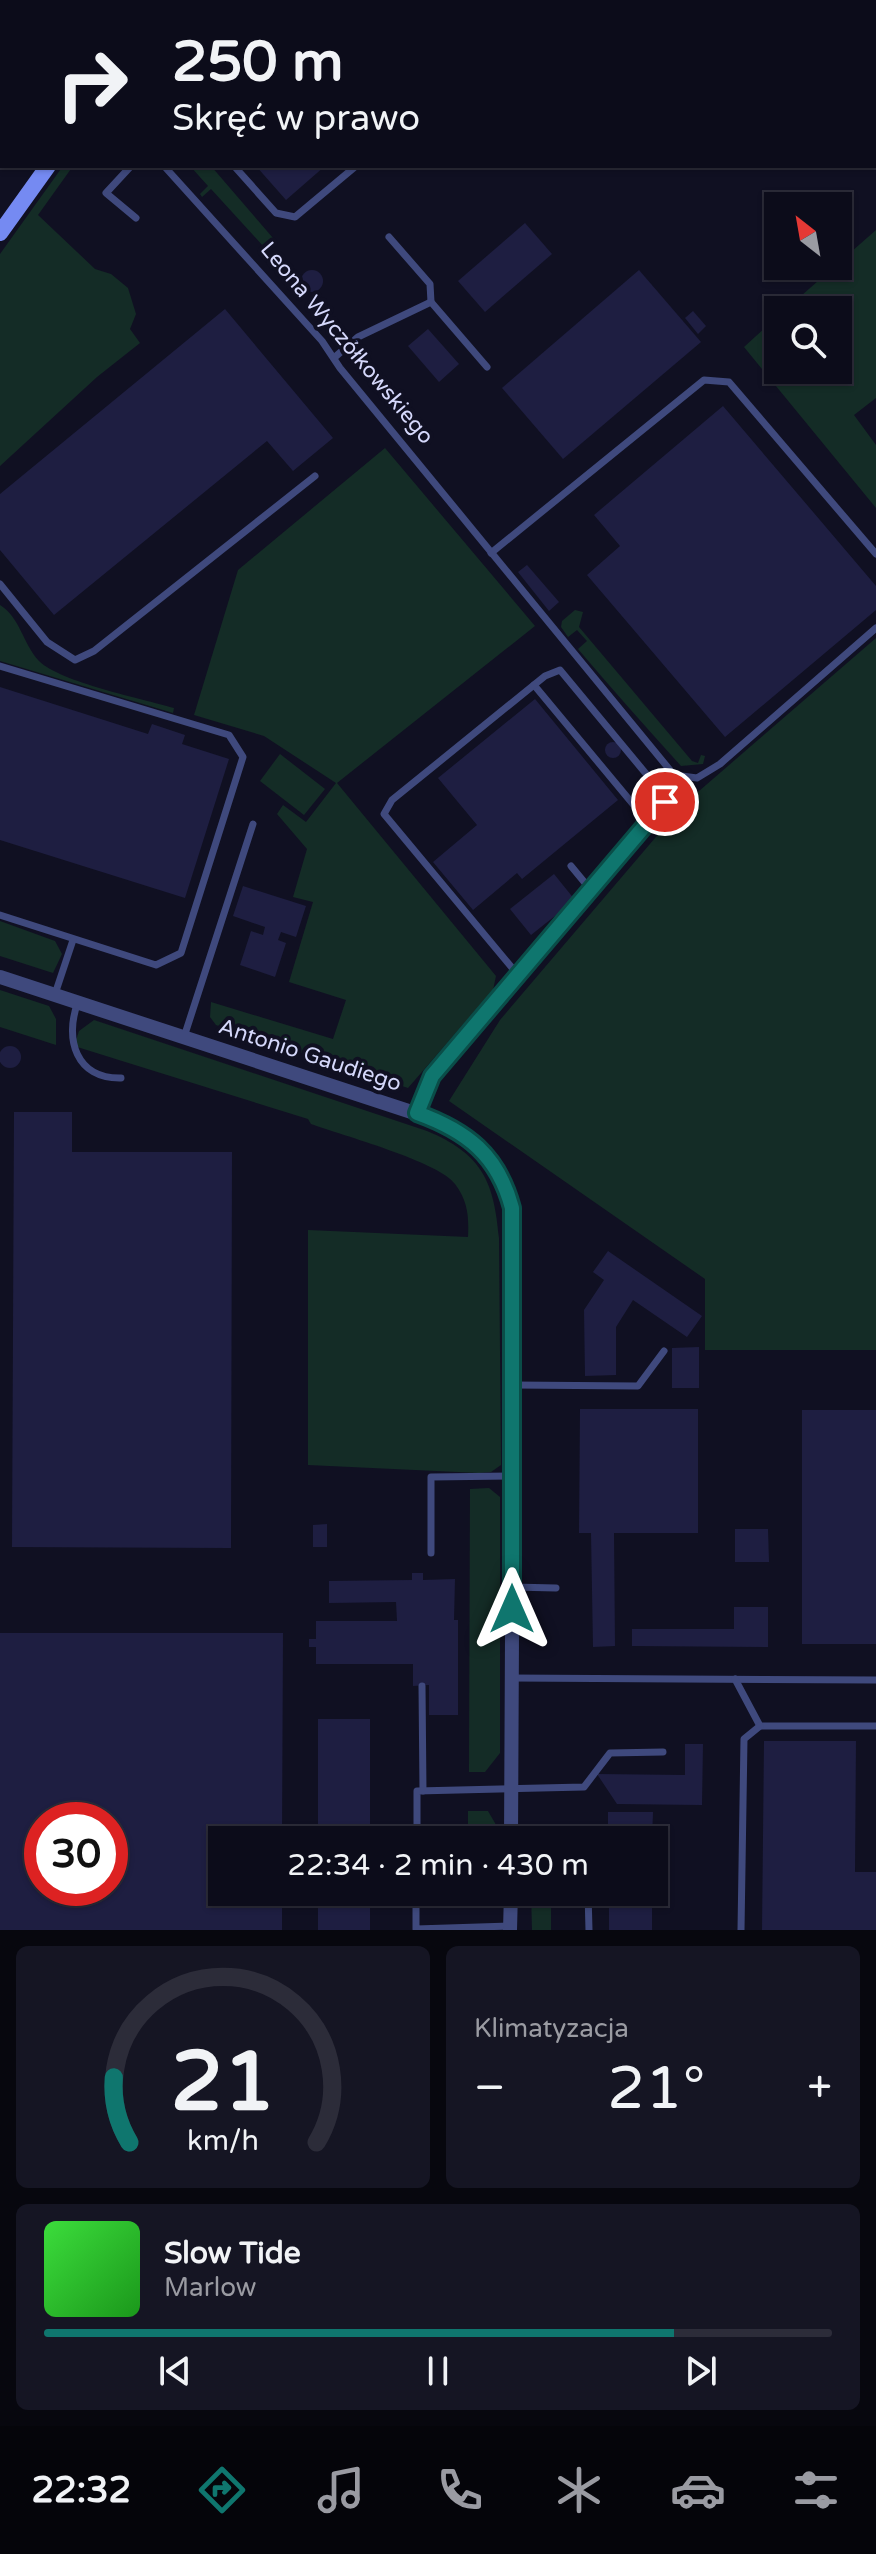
<!DOCTYPE html>
<html lang="pl">
<head>
<meta charset="utf-8">
<style>
  :root { --surface:#0c0c1a; --page:#151523; --text:#f1f3f6; --muted:#9a9ba2; --line:#2c2c39; --accent:#0f766e }
  body { margin:0; font-family:"Varela Round",sans-serif; background:var(--page); color:var(--text); height:100vh; display:flex; flex-direction:column; font-size:30px; white-space:nowrap }
  * { box-sizing:border-box; margin:0 }
  p { font-size:26px; color:var(--muted) }
  .icon { flex:none; width:44px; height:44px; fill:none; stroke:currentColor; stroke-width:2; stroke-linecap:round; stroke-linejoin:round }
  .map { position:relative; height:1930px; overflow:hidden }
  .sheet { display:flex; flex-direction:column; gap:16px; padding:16px; background:#07070e; flex:1 }
  .sheet>* { flex:none }
  .top-card { position:absolute; left:0px; top:0px; width:876px; height:168px; box-shadow:0 2px 6px #0004,0 0 0 2px var(--line); background:#0c0c1a; color:var(--text); overflow:hidden }
  .needle { width:52px; rotate:329deg }
  .buttons { position:absolute; left:764px; top:192px; display:grid; gap:16px }
  .buttons a { display:grid; place-items:center; width:88px; height:88px; border-radius:0px; background:var(--surface); box-shadow:0 2px 6px #0004,0 0 0 2px var(--line); font-size:40px }
  .speed { position:absolute; left:24px; top:1802px; display:flex; gap:16px; font-size:40px; font-weight:700; text-align:center }
  .speed>* { display:grid; place-content:center; width:104px; height:104px; border-radius:50%; background:var(--surface); box-shadow:0 2px 6px #0004,0 0 0 2px var(--line); line-height:1 }
  .speed .limit { border:12px solid #d22; background:#fff; color:#111 }
  .pin { position:absolute; display:grid; place-items:center; width:68px; height:68px; color:#fff; margin:-34px; border:4px solid #fff; border-radius:50%; box-shadow:0 2px 8px #0007 }
  .me { position:absolute; width:88px; margin:-44px; rotate:0deg; stroke-linejoin:round; filter:drop-shadow(0 0 6px #0008) }
  .turn { display:flex; align-items:center; gap:28px; height:168px; padding:0 40px; font-size:36px }
  .turn .icon { width:104px; height:104px; stroke-width:2.5 }
  .turn b { display:block; font-size:56px; line-height:68px }
  .big { font-size:60px; font-weight:600; line-height:1.1 }
  .sheet .tile { flex:1; display:flex; flex-direction:column; justify-content:center; gap:12px; min-width:0; padding:0 28px; border-radius:12px; background:var(--page) }
  .sheet .dial { align-items:center; gap:0 }
  .dial svg { height:208px; overflow:visible; fill:none; stroke:var(--line); stroke-width:7; stroke-linecap:round; text-anchor:middle }
  .dial text { fill:var(--text); stroke:none }
  .song { display:flex; align-items:center; gap:24px }
  .cover { width:96px; height:96px; border-radius:12px; background:linear-gradient(135deg,hsl(120 70% 55%),hsl(120 70% 35%)) }
  .played { height:8px; border-radius:4px; background:linear-gradient(90deg,var(--accent) 80%,var(--line) 80%) }
  .keys { display:flex; justify-content:space-around; direction:ltr }
  .heat { display:flex; justify-content:space-between; align-items:center; font-size:44px; direction:ltr }
  .sheet .tiles { flex:1; display:grid; gap:16px; grid-template-columns:1fr 1fr }
  .tile:last-child { grid-column:span 2 }
  .trip { position:absolute; left:208px; top:1826px; width:460px; height:80px; border-radius:0px; background:var(--surface); box-shadow:0 2px 6px #0004,0 0 0 2px var(--line); font-weight:600; line-height:80px; text-align:center }
  .tab-bar { display:flex; height:128px; justify-content:space-around; align-items:center; background:#05050a; color:var(--muted) }
  .tab-bar .icon { width:56px; height:56px }
  .tab-bar .current { color:var(--accent) }
  .tab-bar b { font-size:36px; color:var(--text) }
  .map>svg:first-child { display:block }
</style>
</head>
<body>
<div class="map">
<svg width="876" height="1930" viewBox="0 0 876 1930">
  <rect width="100%" height="100%" fill="#101022"/>
  <!-- green -->
  <g fill="#142c26">
    <path d="M63,166H73L38,215L95,269L111,274L128,288L136,314L130,329L140,343L97,377L0,466V254Z"/>
    <path d="M190,166H211L273,238L264,247L211,189L202,197L200,194L208,186Z"/>
    <path d="M876,230V398L854,415L876,445V508L744,347L778,316V370H838V310H785Z"/>
    <path d="M385,448L535,626L337,783L496,976L493,990L408,1088L216,1025L210,1017L211,1002L333,1039L346,1000L289,982L313,902L293,897L307,849L277,814L283,805L306,822L336,783L264,736L194,715L238,570Z"/>
    <path d="M0,605C20,617 23,644 39,661C60,682 143,699 174,708L173,713L0,661Z"/>
    <path d="M575,610L583,612L579,627L692,761L698,763L701,755L705,756L703,764L681,766C646,727 612,689 578,649L587,641L577,630L568,637L561,627L562,621Z"/>
    <path d="M876,638V1350H705V1279L449,1101L500,1020L684,804Z"/>
    <path d="M280,754L325,789L304,815L260,781Z"/>
    <path d="M0,921L55,941L62,954L53,973L0,956Z"/>
    <path d="M0,990L49,1006L56,1019V1045L0,1027Z"/>
    <path d="M94,1020L427,1131C482,1154 494,1181 499,1238L501,1465L491,1472L479,1473L308,1465V1230L468,1237C469,1217 468,1201 455,1184C440,1162 341,1135 311,1124L308,1119L74,1046L79,1031Z"/>
    <path d="M489,1488L500,1497V1753L485,1772H469L470,1489Z"/>
    <path d="M468,1811H488L499,1830V1840H468Z"/>
    <path d="M531,1892H551V1930H532Z"/>
  </g>
  <!-- building -->
  <g fill="#1e1e41" fill-rule="evenodd">
    <path d="M256,166H325L286,200Z"/>
    <path d="M525,223L552,254L485,312L458,281Z"/>
    <circle cx="312" cy="281" r="11"/>
    <path d="M639,270L701,342L563,459L502,388Z"/>
    <path d="M225,309L333,438L293,471L267,441L54,615L0,550V494Z"/>
    <path d="M693,311L706,326L698,334L685,318Z"/>
    <path d="M428,329L459,364L439,382L408,346Z"/>
    <path d="M723,406L876,586V610L725,737L587,575L620,546L594,515Z"/>
    <path d="M527,565L559,602L549,611L518,572Z"/>
    <path d="M0,687L148,734L152,724L185,735L182,744L229,759L185,898L0,840Z"/>
    <path d="M535,699L618,800L522,879L517,873L473,910L433,862L477,825L438,778Z"/>
    <circle cx="613" cy="750" r="8"/>
    <path d="M554,874L575,900L531,935L510,909Z"/>
    <path d="M243,886L306,906L296,937L281,932L278,940L286,943L275,977L240,965L251,931L263,935L265,927L233,916Z"/>
    <circle cx="10" cy="1057" r="11"/>
    <path d="M14,1112H72V1152H232L231,1548L12,1547Z"/>
    <path d="M608,1251L702,1316L687,1337L633,1300L616,1327V1375L585,1376L584,1310L604,1280L593,1272Z"/>
    <path d="M699,1347V1388H672V1348Z"/>
    <path d="M580,1409H698V1533H614L615,1646L593,1647L591,1533H579Z"/>
    <rect x="802" y="1410" width="74" height="234"/>
    <path d="M327,1524V1547H313V1525Z"/>
    <path d="M735,1529H768L769,1562H735Z"/>
    <path d="M412,1573H423V1580L455,1579L454,1620H458V1715H429V1685L413,1686V1664H316V1647H309V1639H316V1621H397L396,1602L329,1603V1581L412,1580Z"/>
    <path d="M734,1607H768V1647L632,1646V1629H734Z"/>
    <path d="M0,1633H283L282,1840H222V1892H282V1930H0ZM42,1820H110V1888H42Z"/>
    <rect x="318" y="1719" width="52" height="121"/>
    <path d="M764,1741H856L855,1872H876V1930H762Z"/>
    <path d="M685,1744H703L702,1805L617,1804L597,1774L685,1775Z"/>
    <path d="M608,1812H653L652,1840H608Z"/>
    <rect x="318" y="1892" width="52" height="38"/>
    <rect x="609" y="1892" width="43" height="38"/>
  </g>
  <g fill="none" stroke-linecap="round" stroke-linejoin="round">
    <!-- lane -->
    <g stroke="#3f497d" stroke-width="7">
      <path d="M395,0L397,2"/>
      <path d="M458,0L459,2"/>
      <path d="M595,0L597,2"/>
      <path d="M286,2L289,0"/>
      <path d="M488,2L491,0"/>
      <path d="M838,2L839,0"/>
      <path d="M0,31L2,32"/>
      <path d="M0,64L2,60"/>
      <path d="M131,166L106,193L136,218"/>
      <path d="M164,166L322,341L340,368L674,775L697,778L720,764L876,628"/>
      <path d="M234,166L276,213L295,217L356,166"/>
      <path d="M389,237L430,284L431,302"/>
      <path d="M335,357L358,337L431,302L487,367"/>
      <path d="M491,553L704,380L729,382L876,554"/>
      <path d="M0,584L47,642L75,660L94,651L315,476"/>
      <path d="M0,666L229,735L243,757L181,953L156,965L0,915"/>
      <path d="M534,685L647,821"/>
      <path d="M571,866L590,889"/>
      <path d="M55,994L73,940"/>
      <path d="M78,1002C64,1039 76,1079 121,1078"/>
      <path d="M184,1037L253,824"/>
      <path d="M417,1113L432,1076L647,821L665,802L662,793L560,670L545,676L392,800L384,814L518,975"/>
      <path d="M514,1385L638,1386L664,1351"/>
      <path d="M431,1553V1477L512,1476"/>
      <path d="M512,1587L556,1588"/>
      <path d="M511,1678L876,1680"/>
      <path d="M735,1679L760,1726H876"/>
      <path d="M422,1686L423,1791"/>
      <path d="M417,1840V1791L584,1787L610,1753L663,1752"/>
      <path d="M416,1892V1929L510,1926"/>
      <path d="M588,1892L589,1930"/>
      <path d="M741,1930L744,1739L760,1726"/>
    </g>
    <!-- street -->
    <g stroke="#3f497d" stroke-width="14">
      <path d="M0,977L442,1122C489,1147 508,1177 514,1230L511,1840"/>
      <path d="M510,1930L511,1892"/>
    </g>
    <!-- secondary -->
    <g stroke="#758af2" stroke-width="16">
      <path d="M153,2L154,0"/>
      <path d="M0,233L48,166"/>
    </g>
  </g>
  <g fill="none" stroke-linecap="round" stroke-linejoin="round">
    <defs>
      <path id="route" d="M512,1609V1208C498,1155 467,1131 417,1113L432,1076L665,802"/>
    </defs>
    <!-- route casing -->
    <use href="#route" stroke="#0a4d48" stroke-width="20"/>
    <!-- route -->
    <use href="#route" stroke="#0f766e" stroke-width="14"/>
  </g>
  <g text-anchor="middle" dominant-baseline="central" stroke-width="8" stroke-linejoin="round" paint-order="stroke">
    <!-- street labels -->
    <g font-size="22" fill="#d5d8fb" stroke="#101022">
      <text transform="translate(347 343) rotate(50)">Leona Wyczółkowskiego</text>
      <text transform="translate(310 1055) rotate(18)">Antonio Gaudiego</text>
    </g>
  </g>
</svg>
<div class="buttons">
<a><svg class="needle" viewBox="-14 -14 28 28"><path d="M0-13l5 13h-10z" fill="#e53935"/><path d="M0 13l5-13h-10z" fill="#9a9ba2"/></svg></a>
<a><svg class="icon" aria-label="search" viewBox="0 0 24 24"><circle cx="10" cy="10" r="6"/><path d="M15 15l6 6"/></svg></a>
</div>
<div class="speed"><div class="limit">30</div></div>
<div class="pin" style="left:665px;top:802px;background:#d93025"><svg class="icon" aria-label="arrive" viewBox="0 0 24 24"><path d="M6 21V4h12l-3 4 3 4H6"/></svg></div>
<svg class="me" style="left:512px;top:1609px" viewBox="-20 -20 40 40"><path d="M0-17L14 15 0 8-14 15z" fill="#0f766e" stroke="#fff" stroke-width="4"/></svg>
<div class="trip">22:34 · 2 min · 430 m</div>
<div class="top-card">
<div class="turn"><svg class="icon" aria-label="right" viewBox="0 0 24 24"><path d="M7 20v-9h11M14 6l5 5-5 5"/></svg><div><b>250 m</b>Skręć w prawo</div></div>
</div>
</div>
<section class="sheet">
<div class="tiles">
<div class="tile dial"><svg viewBox="0 0 100 80">
<path d="M14 69A42 42 0 1 1 86 69"/>
<path d="M14 69A42 42 0 0 1 8 44" stroke="#0f766e"/>
<text x="50" y="56" font-size="32" font-weight="700">21</text>
<text x="50" y="72" font-size="11">km/h</text>
</svg></div>
<div class="tile"><p>Klimatyzacja</p>
<div class="heat"><a>−</a><b class="big">21°</b><a>+</a></div>
</div>
<div class="tile">
<div class="song"><i class="cover"></i><div><b>Slow Tide</b><p>Marlow</p></div></div>
<div class="played"></div>
<div class="keys"><svg class="icon" aria-label="previous" viewBox="0 0 24 24"><path d="M18 5L8 12l10 7zM5 5v14"/></svg><svg class="icon" aria-label="pause" viewBox="0 0 24 24"><path d="M8 5v14M16 5v14"/></svg><svg class="icon" aria-label="next" viewBox="0 0 24 24"><path d="M6 5l10 7-10 7zM19 5v14"/></svg></div>
</div>
</div>
</section>
<nav class="tab-bar">
<b>22:32</b>
<svg class="icon current" aria-label="directions" viewBox="0 0 24 24"><path d="M12 3l9 9-9 9-9-9zM9 14v-3h6M13 9l2 2-2 2"/></svg>
<svg class="icon" aria-label="music" viewBox="0 0 24 24"><path d="M9 18V5l10-2v13"/><circle cx="6" cy="18" r="3"/><circle cx="16" cy="16" r="3"/></svg>
<svg class="icon" aria-label="phone" viewBox="0 0 24 24"><path d="M5 4h4l2 5-3 2q2 4 5 5l2-3 5 2v4C11 20 4 13 5 4z"/></svg>
<svg class="icon" aria-label="climate" viewBox="0 0 24 24"><path d="M12 3v18M4 7l16 10M4 17L20 7"/></svg>
<svg class="icon" aria-label="car" viewBox="0 0 24 24"><path d="M5 17H2v-5l4-1 3-4h7l3 4 3 1v5h-3M9 17h6M6 11h13"/><circle cx="7" cy="17" r="2"/><circle cx="17" cy="17" r="2"/></svg>
<svg class="icon" aria-label="filters" viewBox="0 0 24 24"><path d="M4 7h16M4 17h16"/><circle cx="9" cy="7" r="2"/><circle cx="15" cy="17" r="2"/></svg>
</nav>
</body>
</html>
